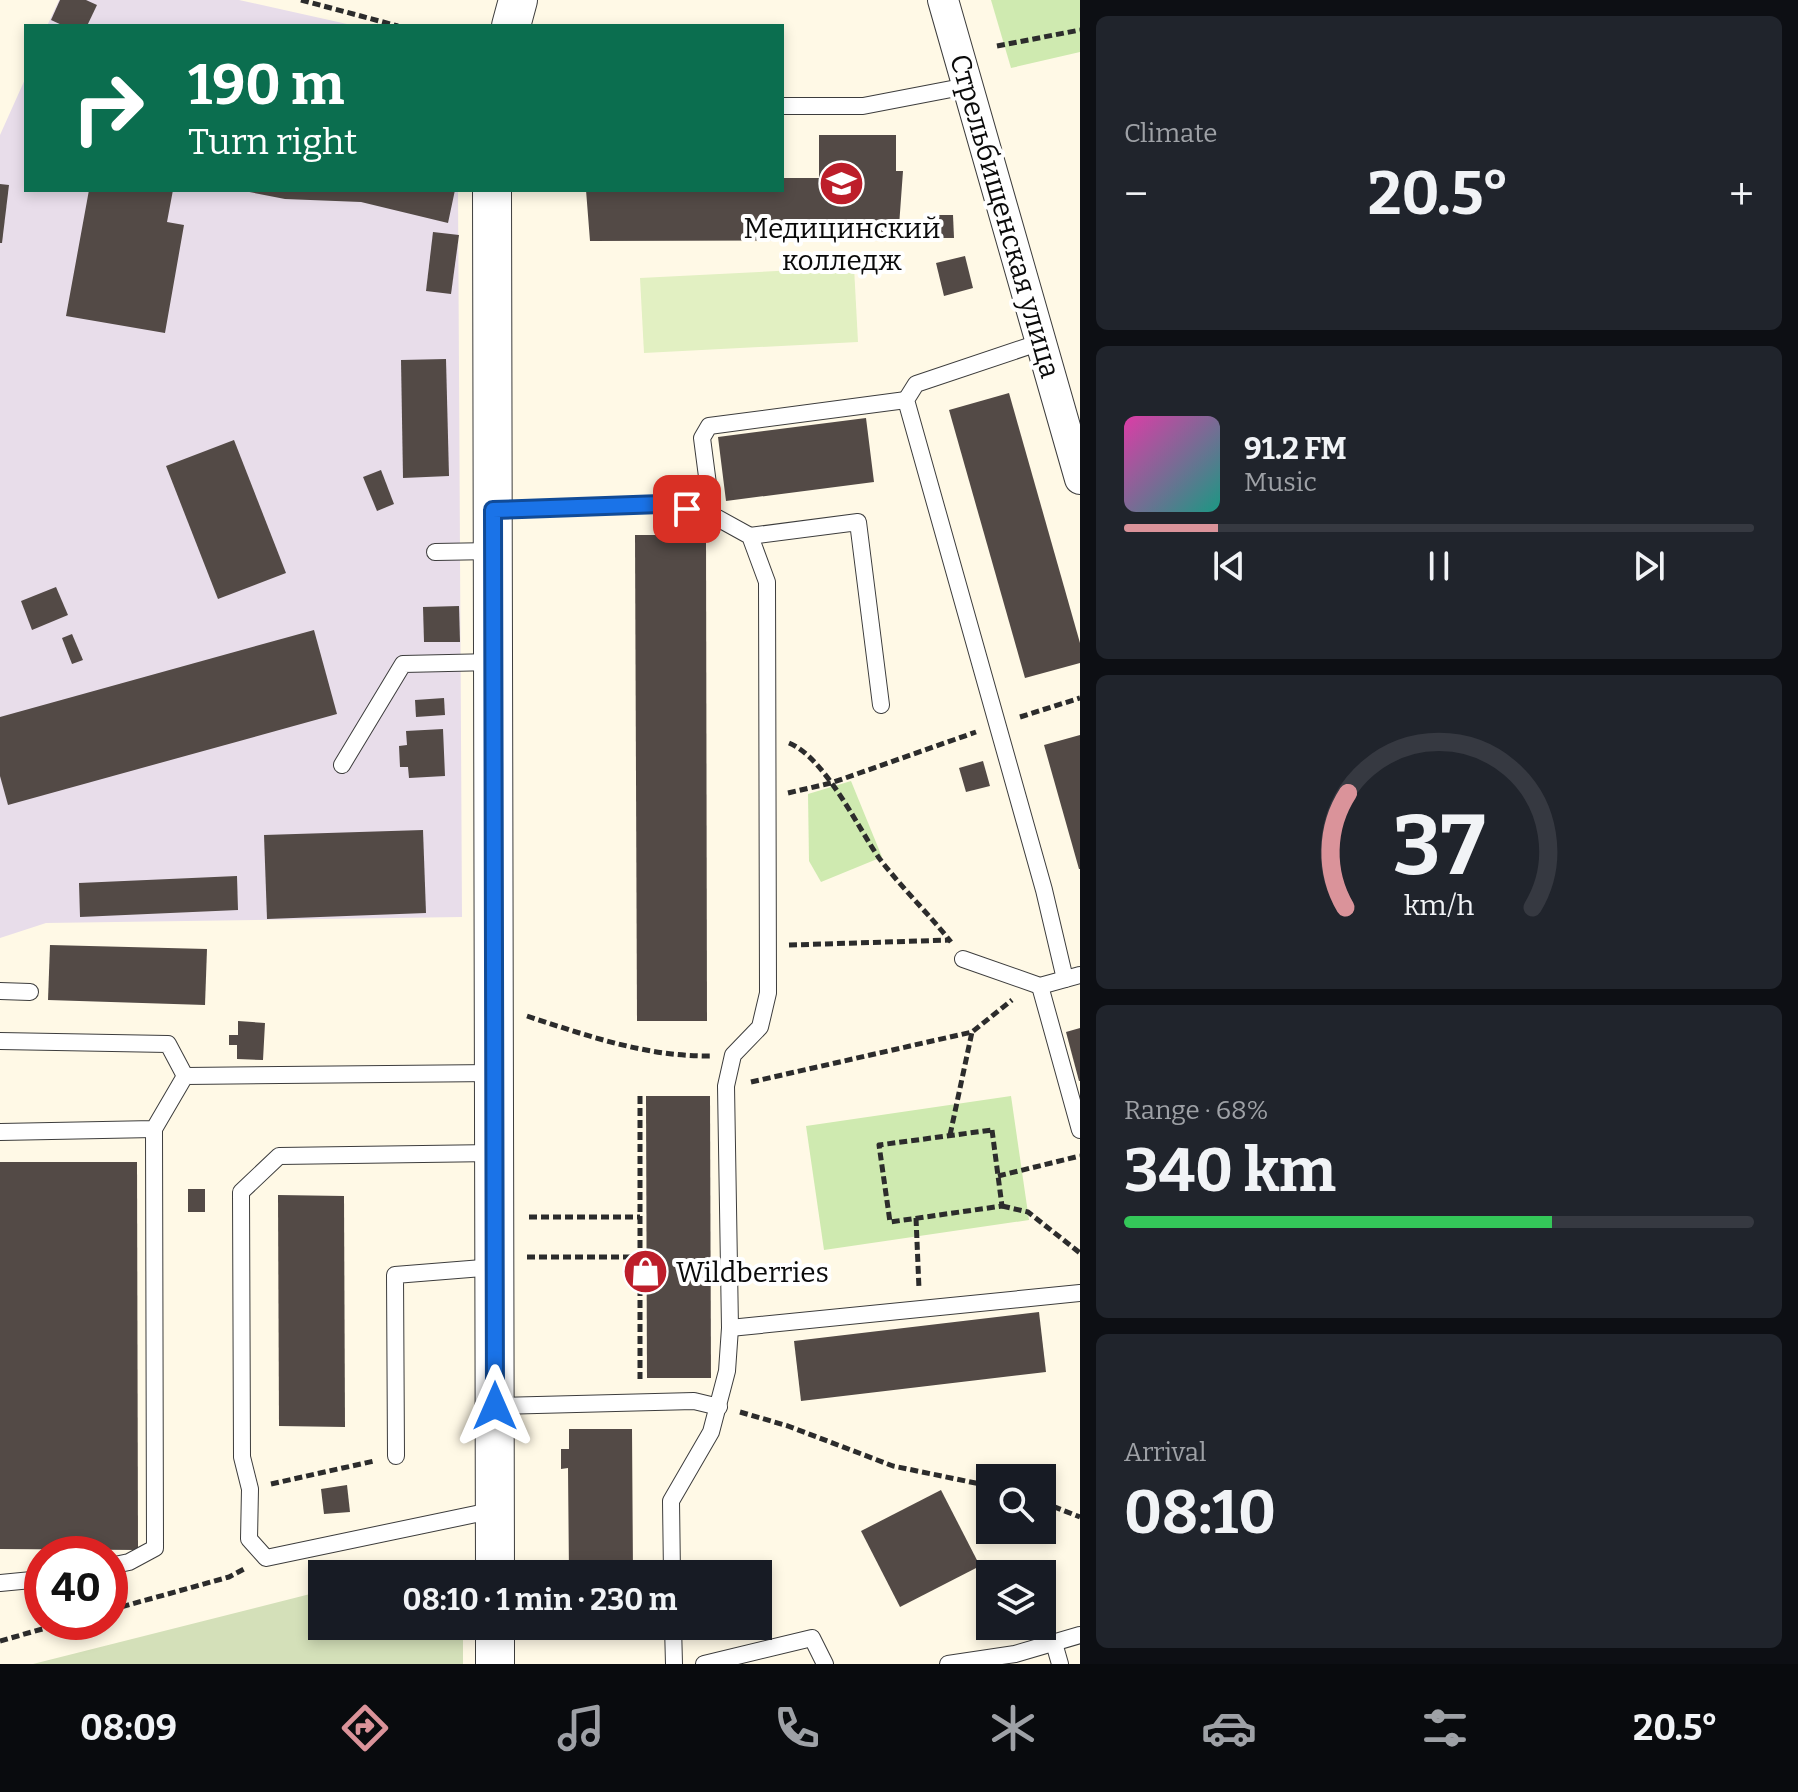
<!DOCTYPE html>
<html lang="en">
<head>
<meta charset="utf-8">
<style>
  :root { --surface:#171b24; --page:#20242c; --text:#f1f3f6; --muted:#9ea1a6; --line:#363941; --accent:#da939a }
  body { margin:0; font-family:Bitter,serif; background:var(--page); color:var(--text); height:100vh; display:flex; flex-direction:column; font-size:30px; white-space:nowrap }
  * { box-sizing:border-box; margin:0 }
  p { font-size:26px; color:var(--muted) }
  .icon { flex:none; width:44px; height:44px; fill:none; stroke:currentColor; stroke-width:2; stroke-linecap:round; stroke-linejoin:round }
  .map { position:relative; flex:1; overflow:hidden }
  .panel { display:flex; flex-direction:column; gap:16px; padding:16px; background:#0d0f14; width:718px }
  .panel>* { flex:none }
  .banner { position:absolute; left:24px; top:24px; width:760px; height:168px; border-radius:0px; box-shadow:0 4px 12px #0003; background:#0b6e4f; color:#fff; overflow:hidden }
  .tools { position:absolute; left:976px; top:1464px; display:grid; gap:16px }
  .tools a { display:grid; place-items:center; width:80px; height:80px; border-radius:0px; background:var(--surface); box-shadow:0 4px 12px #0003; font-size:40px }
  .speed { position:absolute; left:24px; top:1536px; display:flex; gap:16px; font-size:40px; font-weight:700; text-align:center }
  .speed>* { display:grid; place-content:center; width:104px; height:104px; border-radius:50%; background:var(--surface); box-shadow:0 4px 12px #0003; line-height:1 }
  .speed .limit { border:12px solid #d22; background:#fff; color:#111 }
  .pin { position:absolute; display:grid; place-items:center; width:68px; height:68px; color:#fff; margin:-34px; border-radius:16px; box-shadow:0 4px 12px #0006 }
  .me { position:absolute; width:88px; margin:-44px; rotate:0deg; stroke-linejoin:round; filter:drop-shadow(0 0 6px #0008) }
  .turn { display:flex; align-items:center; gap:28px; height:168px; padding:0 32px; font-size:36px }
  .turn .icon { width:104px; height:104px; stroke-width:2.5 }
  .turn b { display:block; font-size:56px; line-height:68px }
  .big { font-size:60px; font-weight:700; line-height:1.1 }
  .panel .card { flex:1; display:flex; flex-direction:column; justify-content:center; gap:12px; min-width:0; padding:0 28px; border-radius:12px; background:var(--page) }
  .panel .dial { align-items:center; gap:0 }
  .dial svg { height:208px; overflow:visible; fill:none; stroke:var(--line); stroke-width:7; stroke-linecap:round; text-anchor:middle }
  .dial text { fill:var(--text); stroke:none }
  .song { display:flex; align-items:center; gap:24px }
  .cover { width:96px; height:96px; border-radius:12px; background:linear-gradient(135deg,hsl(320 70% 55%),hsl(170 70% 35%)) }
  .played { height:8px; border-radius:4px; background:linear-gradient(90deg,var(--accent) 15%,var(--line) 15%) }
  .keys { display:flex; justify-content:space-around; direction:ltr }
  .heat { display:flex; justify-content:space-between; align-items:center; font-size:44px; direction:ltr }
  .charge { height:12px; border-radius:6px; background:linear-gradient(90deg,#34c759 68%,var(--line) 0) }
  .trip { position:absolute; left:308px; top:1560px; width:464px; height:80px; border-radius:0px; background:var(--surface); box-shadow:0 4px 12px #0003; font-weight:700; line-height:80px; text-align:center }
  .dock { display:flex; height:128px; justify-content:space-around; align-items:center; background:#090b0e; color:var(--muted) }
  .dock .icon { width:56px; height:56px }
  .dock .current { color:var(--accent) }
  .dock b { font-size:36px; color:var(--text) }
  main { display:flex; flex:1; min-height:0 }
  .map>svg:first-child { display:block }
</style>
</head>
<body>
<main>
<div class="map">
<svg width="1080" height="1664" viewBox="0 0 1080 1664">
  <rect width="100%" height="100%" fill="#fff9e6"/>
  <!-- industrial -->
  <g fill="#e8ddea">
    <path d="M59,0H239L356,26H47Z"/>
    <path d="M26,77V190H458L462,917L46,923L0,938V135Z"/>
  </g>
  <!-- green -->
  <g fill="#cfeab0">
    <path d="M991,0H1080V52L1011,68Z"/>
    <path d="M851,781L882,857L821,882L809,861L808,794Z"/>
    <path d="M1011,1096L1029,1220L824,1250L806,1126Z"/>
  </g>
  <!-- cemetery -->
  <path fill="#d4e0b9" d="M322,1591V1626H463V1664H33Z"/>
  <!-- pitch -->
  <path fill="#e2f0c2" d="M854,267L858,342L644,353L640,278Z"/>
  <!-- building -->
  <g fill="#534a46">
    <path d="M60,0H86L97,5L87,26H64L51,20Z"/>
    <path d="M819,135H896V171H903L898,240L590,241L586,190H782V178H819Z"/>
    <path d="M0,184L9,185L2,243H0Z"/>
    <path d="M89,190H173L167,222L184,225L165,333L66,316Z"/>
    <path d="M239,190H455L448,223L361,202L285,199Z"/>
    <path d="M933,215H953L954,238H933Z"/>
    <path d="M433,232L459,235L451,294L426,291Z"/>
    <path d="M965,256L973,288L944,296L936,263Z"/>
    <path d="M446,359L449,476L403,478L401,360Z"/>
    <path d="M1009,393L1080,643V663L1025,678L949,410Z"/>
    <path d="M866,418L874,482L726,501L718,437Z"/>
    <path d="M234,440L286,573L218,599L166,466Z"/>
    <path d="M381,470L394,504L377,511L363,477Z"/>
    <path d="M635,535H706L707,1021H637Z"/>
    <path d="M56,587L68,615L32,630L21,601Z"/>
    <path d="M459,606L460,642H424L423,607Z"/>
    <path d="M314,630L337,714L8,805L0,776V717Z"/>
    <path d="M72,634L83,660L72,664L62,638Z"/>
    <path d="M444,698L445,715L416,717L415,700Z"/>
    <path d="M443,729L445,776L409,778L408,767H400L399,746L407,745L406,731Z"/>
    <path d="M1080,735V869H1079L1044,745Z"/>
    <path d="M983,761L990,786L966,792L959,768Z"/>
    <path d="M423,830L426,913L267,919L264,835Z"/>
    <path d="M237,876L238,910L80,917L79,883Z"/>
    <path d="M50,945L207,949L205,1005L48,1000Z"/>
    <path d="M238,1021L265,1023L263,1060L237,1059V1045H229V1035H238Z"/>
    <path d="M1080,1028V1081H1079L1066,1032Z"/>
    <path d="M646,1096H710L711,1378H647Z"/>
    <path d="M0,1162H137L138,1550L0,1549Z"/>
    <rect x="188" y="1189" width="17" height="23"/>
    <path d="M278,1195L344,1196L345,1427L279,1426Z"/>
    <path d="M1039,1312L1046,1372L801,1401L794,1341Z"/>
    <path d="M569,1429H632L633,1574H569L568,1468L561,1469V1449H569Z"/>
    <path d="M347,1485L350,1512L324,1514L321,1489Z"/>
    <path d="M941,1490L980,1566L900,1607L861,1531Z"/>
    <rect x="569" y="1626" width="64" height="5"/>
  </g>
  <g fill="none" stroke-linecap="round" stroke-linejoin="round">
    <defs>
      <g id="service">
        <path d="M782,106H863L967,86"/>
        <path d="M1041,342L916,384L906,400L1044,890L1065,979"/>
        <path d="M493,510L661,504L712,515L750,536L767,582L768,993L760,1027L733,1055L726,1086L730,1328L727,1371L711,1432L671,1501L672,1574"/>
        <path d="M712,515L702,438L709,426L906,400"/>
        <path d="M750,536L858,522L881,705"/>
        <path d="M435,552L493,551"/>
        <path d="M342,765L403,664L494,662"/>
        <path d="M963,959L1040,986L1080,975"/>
        <path d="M1040,986L1080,1130"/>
        <path d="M0,991L30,992"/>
        <path d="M0,1041L168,1044L185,1076"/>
        <path d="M0,1132L154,1129L185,1076L494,1073"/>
        <path d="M494,1153L279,1156L241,1192L242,1457L250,1489L249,1539L266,1558L495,1510"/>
        <path d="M730,1328L1080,1293"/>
        <path d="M495,1406L694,1401L719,1407"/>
        <path d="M396,1456L395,1275L495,1267"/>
        <path d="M110,1566L129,1562L155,1548L154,1129"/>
        <path d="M0,1583L42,1579"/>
        <path d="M673,1626L674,1664"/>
        <path d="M1054,1643L1060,1664"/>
        <path d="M704,1664L812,1638L825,1664"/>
        <path d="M948,1664L1015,1654L1080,1635"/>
      </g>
      <path id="minor" d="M943,0L1080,479"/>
      <g id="tertiary">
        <path d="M511,26L518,0"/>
        <path d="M492,190L495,1574"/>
        <path d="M495,1626V1664"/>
      </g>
    </defs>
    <!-- service casing -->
    <use href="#service" stroke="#3d3d3d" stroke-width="18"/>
    <!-- minor casing -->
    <use href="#minor" stroke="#3d3d3d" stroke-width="32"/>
    <!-- tertiary casing -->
    <use href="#tertiary" stroke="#3d3d3d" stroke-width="40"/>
    <!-- path -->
    <g stroke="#2c2c2c" stroke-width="5" stroke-dasharray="8 4" stroke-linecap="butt">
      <path d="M301,0L398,26"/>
      <path d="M997,46L1080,30"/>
      <path d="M1020,717L1080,698"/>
      <path d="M789,743C825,758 857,826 879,858C901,887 928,913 951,942"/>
      <path d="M788,793L831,783L976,732"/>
      <path d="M789,945L950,940"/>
      <path d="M527,1016C588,1036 647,1057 712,1056"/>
      <path d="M751,1082L972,1032L1012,1000"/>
      <path d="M640,1096V1379"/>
      <path d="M992,1130L1002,1206L890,1222L879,1145Z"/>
      <path d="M950,1135L972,1032"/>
      <path d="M998,1176L1080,1156"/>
      <path d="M1002,1206L1028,1212L1080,1253"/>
      <path d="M529,1217H640"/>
      <path d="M916,1218L919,1289"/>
      <path d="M527,1257H640"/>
      <path d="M740,1412L788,1426L893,1466L990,1486"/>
      <path d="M271,1484L374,1461"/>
      <path d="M1042,1502L1080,1517"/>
      <path d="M110,1610L229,1577L244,1569"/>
      <path d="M0,1641L67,1622"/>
    </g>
    <!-- service -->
    <use href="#service" stroke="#fff" stroke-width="16"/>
    <!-- minor -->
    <use href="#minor" stroke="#fff" stroke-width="30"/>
    <!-- tertiary -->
    <use href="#tertiary" stroke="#fff" stroke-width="38"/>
  </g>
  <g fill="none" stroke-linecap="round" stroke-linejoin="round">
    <defs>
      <path id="route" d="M495,1406L493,510L661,504L687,509"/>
    </defs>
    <!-- route casing -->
    <use href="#route" stroke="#114b97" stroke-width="20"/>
    <!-- route -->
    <use href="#route" stroke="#1a73e8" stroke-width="14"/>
  </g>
  <!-- icons -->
  <defs>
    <symbol id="university-disc" viewBox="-11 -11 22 22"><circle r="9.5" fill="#bd1e2a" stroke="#fff"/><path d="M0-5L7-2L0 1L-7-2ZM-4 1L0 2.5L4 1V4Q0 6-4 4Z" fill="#fff"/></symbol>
    <symbol id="shop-disc" viewBox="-11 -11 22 22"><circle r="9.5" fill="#bd1e2a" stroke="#fff"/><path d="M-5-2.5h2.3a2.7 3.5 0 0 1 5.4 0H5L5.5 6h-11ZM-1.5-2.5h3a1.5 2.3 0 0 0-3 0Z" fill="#fff"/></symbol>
  </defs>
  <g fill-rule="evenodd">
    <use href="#university-disc" x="816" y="158" width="51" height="51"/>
    <use href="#shop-disc" x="620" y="1246" width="51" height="51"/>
  </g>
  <g text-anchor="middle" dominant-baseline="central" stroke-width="8" stroke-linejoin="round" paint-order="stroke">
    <!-- street labels -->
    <g font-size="28" fill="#0a0a0a" stroke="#fff">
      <text transform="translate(1005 216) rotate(74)">Стрельбищенская улица</text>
    </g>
    <!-- poi labels -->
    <g font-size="28" fill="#0a0a0a" stroke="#fff">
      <text x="842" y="228">Медицинский<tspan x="842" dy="32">колледж</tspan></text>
      <text x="676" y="1272" text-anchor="start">Wildberries</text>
    </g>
  </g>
</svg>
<div class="tools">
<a><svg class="icon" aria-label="search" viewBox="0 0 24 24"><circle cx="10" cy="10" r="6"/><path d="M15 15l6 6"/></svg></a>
<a><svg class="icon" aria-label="layers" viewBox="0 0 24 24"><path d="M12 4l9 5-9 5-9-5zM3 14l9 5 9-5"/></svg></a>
</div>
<div class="speed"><div class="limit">40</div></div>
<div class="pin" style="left:687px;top:509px;background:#d93025"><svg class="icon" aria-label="arrive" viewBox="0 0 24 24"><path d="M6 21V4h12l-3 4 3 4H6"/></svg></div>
<svg class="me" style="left:495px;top:1406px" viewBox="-20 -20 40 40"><path d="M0-17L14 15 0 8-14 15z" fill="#1a73e8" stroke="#fff" stroke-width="4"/></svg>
<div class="trip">08:10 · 1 min · 230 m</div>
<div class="banner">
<div class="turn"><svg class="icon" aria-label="right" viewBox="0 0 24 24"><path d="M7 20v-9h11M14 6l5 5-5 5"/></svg><div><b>190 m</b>Turn right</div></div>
</div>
</div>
<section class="panel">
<div class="card"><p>Climate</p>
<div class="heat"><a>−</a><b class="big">20.5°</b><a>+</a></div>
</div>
<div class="card">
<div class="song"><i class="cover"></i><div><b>91.2 FM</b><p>Music</p></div></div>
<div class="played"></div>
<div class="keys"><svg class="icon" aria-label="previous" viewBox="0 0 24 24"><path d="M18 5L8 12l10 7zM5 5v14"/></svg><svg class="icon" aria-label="pause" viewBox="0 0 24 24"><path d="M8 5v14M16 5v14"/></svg><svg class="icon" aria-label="next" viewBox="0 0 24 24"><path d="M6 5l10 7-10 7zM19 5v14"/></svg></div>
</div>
<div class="card dial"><svg viewBox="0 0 100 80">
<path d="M14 69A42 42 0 1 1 86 69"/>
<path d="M14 69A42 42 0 0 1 15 25" stroke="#da939a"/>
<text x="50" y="56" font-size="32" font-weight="700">37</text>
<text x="50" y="72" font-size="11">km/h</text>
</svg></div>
<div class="card"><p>Range · 68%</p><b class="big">340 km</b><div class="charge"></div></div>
<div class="card"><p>Arrival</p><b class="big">08:10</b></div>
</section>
</main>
<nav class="dock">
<b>08:09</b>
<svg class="icon current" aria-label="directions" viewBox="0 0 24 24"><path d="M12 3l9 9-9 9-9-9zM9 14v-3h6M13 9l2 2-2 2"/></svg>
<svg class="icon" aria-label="music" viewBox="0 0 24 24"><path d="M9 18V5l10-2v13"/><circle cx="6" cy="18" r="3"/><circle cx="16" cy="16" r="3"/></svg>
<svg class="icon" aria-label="phone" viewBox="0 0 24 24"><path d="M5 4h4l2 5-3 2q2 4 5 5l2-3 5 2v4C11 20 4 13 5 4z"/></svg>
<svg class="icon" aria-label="climate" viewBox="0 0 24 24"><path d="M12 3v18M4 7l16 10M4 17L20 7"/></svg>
<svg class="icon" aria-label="car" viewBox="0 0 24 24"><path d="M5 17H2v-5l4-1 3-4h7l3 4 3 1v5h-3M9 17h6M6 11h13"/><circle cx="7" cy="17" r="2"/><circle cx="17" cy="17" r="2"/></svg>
<svg class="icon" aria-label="filters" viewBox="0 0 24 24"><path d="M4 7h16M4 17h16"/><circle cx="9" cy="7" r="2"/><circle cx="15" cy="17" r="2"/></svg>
<b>20.5°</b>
</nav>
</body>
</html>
